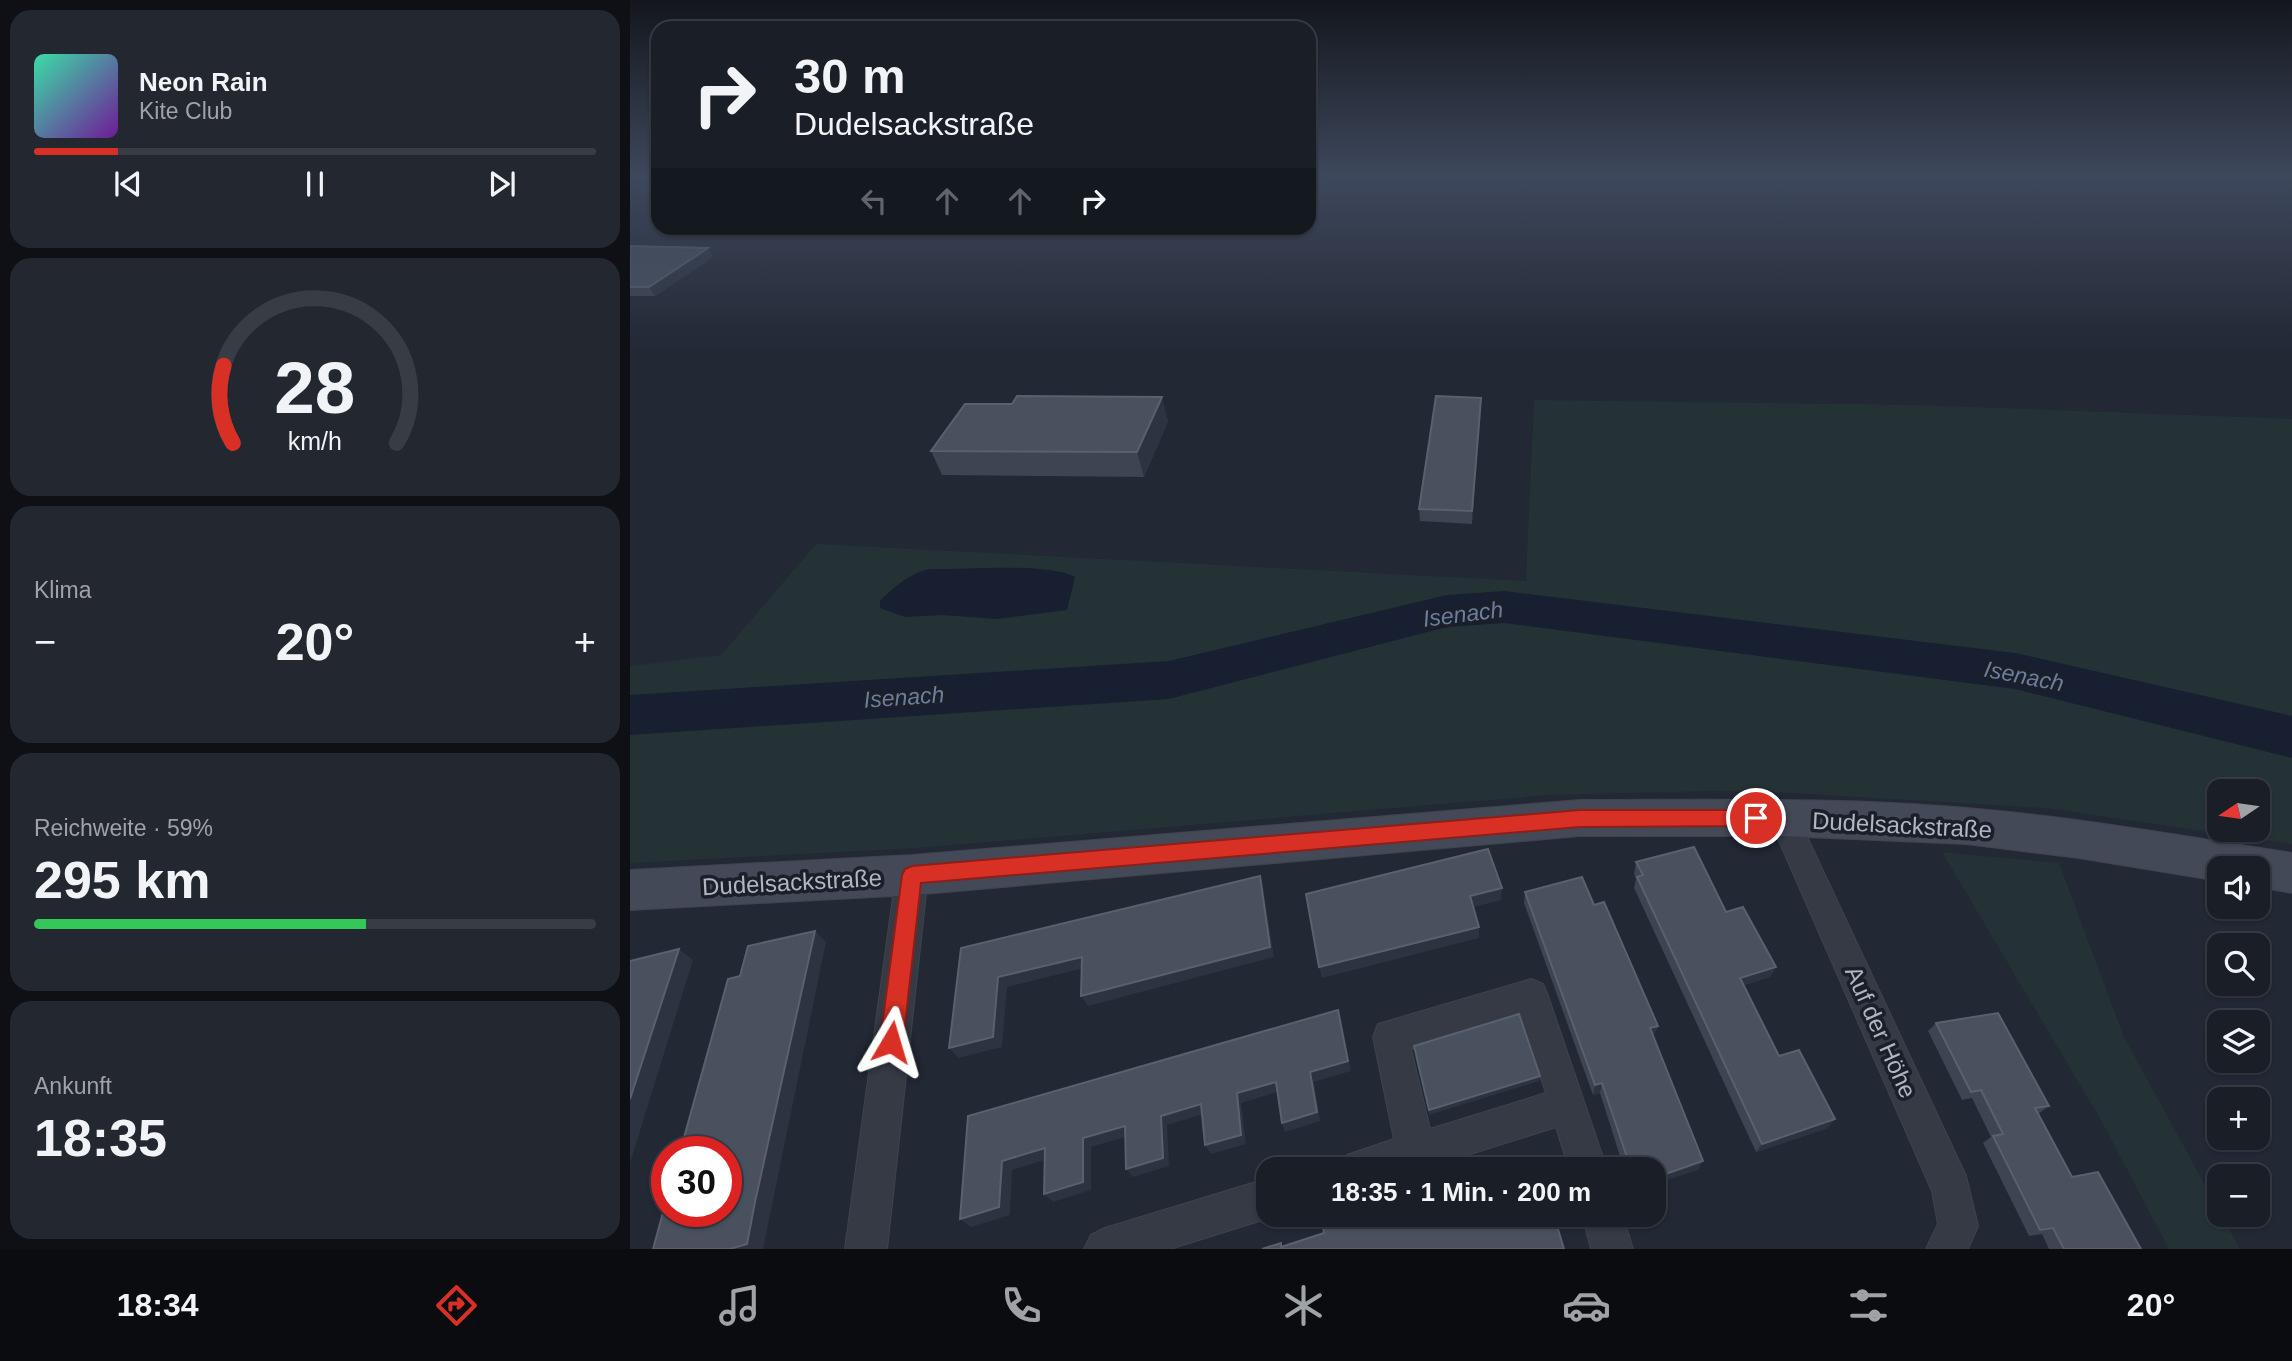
<!DOCTYPE html>
<html lang="de">
<head>
<meta charset="utf-8">
<style>
  :root { --surface:#1a1e27; --page:#23272f; --text:#f1f3f6; --muted:#9fa2a7; --line:#383c44; --accent:#d93025 }
  body { margin:0; font-family:Helvetica,sans-serif; background:var(--page); color:var(--text); height:100vh; display:flex; flex-direction:column; font-size:26px; white-space:nowrap }
  * { box-sizing:border-box; margin:0 }
  p { font-size:23px; color:var(--muted) }
  .icon { flex:none; width:38px; height:38px; fill:none; stroke:currentColor; stroke-width:2; stroke-linecap:round; stroke-linejoin:round }
  .map { position:relative; flex:1; overflow:hidden }
  .sheet { display:flex; flex-direction:column; gap:10px; padding:10px; background:#0e1015; width:630px }
  .sheet>* { flex:none }
  .hud { position:absolute; left:21px; top:21px; width:665px; height:214px; border-radius:21px; box-shadow:0 2px 5px #0004,0 0 0 2px var(--line); background:#1a1e27; color:var(--text); overflow:hidden }
  .needle { width:46px; rotate:257deg }
  .tools { position:absolute; left:1577px; top:779px; display:grid; gap:14px }
  .tools a { display:grid; place-items:center; width:63px; height:63px; border-radius:14px; background:var(--surface); box-shadow:0 2px 5px #0004,0 0 0 2px var(--line); font-size:35px }
  .speed { position:absolute; left:21px; top:1136px; display:flex; gap:14px; font-size:35px; font-weight:700; text-align:center }
  .speed>* { display:grid; place-content:center; width:91px; height:91px; border-radius:50%; background:var(--surface); box-shadow:0 2px 5px #0004,0 0 0 2px var(--line); line-height:1 }
  .speed .limit { border:10px solid #d22; background:#fff; color:#111 }
  .pin { position:absolute; display:grid; place-items:center; width:60px; height:60px; color:#fff; margin:-30px; border:4px solid #fff; border-radius:50%; box-shadow:0 2px 7px #0007 }
  .me { position:absolute; width:77px; margin:-38px; rotate:7deg; stroke-linejoin:round; filter:drop-shadow(0 0 5px #0008) }
  .turn { display:flex; align-items:center; gap:24px; height:147px; padding:0 28px; font-size:32px }
  .turn .icon { width:91px; height:91px; stroke-width:2.5 }
  .turn b { display:block; font-size:49px; line-height:60px }
  .lanes { display:flex; align-items:center; height:66px; padding:0 28px; background:#0003; justify-content:center; gap:35px; direction:ltr }
  .lanes .off { opacity:.35 }
  .big { font-size:52px; font-weight:700; line-height:1.1 }
  .sheet .tile { flex:1; display:flex; flex-direction:column; justify-content:center; gap:10px; min-width:0; padding:0 24px; border-radius:21px; background:var(--page) }
  .sheet .dial { align-items:center; gap:0 }
  .dial svg { height:182px; overflow:visible; fill:none; stroke:var(--line); stroke-width:7; stroke-linecap:round; text-anchor:middle }
  .dial text { fill:var(--text); stroke:none }
  .song { display:flex; align-items:center; gap:21px }
  .cover { width:84px; height:84px; border-radius:10px; background:linear-gradient(135deg,hsl(160 70% 55%),hsl(280 70% 35%)) }
  .played { height:7px; border-radius:4px; background:linear-gradient(90deg,var(--accent) 15%,var(--line) 15%) }
  .keys { display:flex; justify-content:space-around; direction:ltr }
  .heat { display:flex; justify-content:space-between; align-items:center; font-size:38px; direction:ltr }
  .charge { height:10px; border-radius:5px; background:linear-gradient(90deg,#34c759 59%,var(--line) 0) }
  .trip { position:absolute; left:626px; top:1157px; width:410px; height:70px; border-radius:21px; background:var(--surface); box-shadow:0 2px 5px #0004,0 0 0 2px var(--line); font-weight:700; line-height:70px; text-align:center }
  .dock { display:flex; height:112px; justify-content:space-around; align-items:center; background:#0a0c10; color:var(--muted) }
  .dock .icon { width:49px; height:49px }
  .dock .on { color:var(--accent) }
  .dock b { font-size:32px; color:var(--text) }
  main { display:flex; flex:1; min-height:0 }
  .map>svg:first-child { display:block }
</style>
</head>
<body>
<main>
<section class="sheet">
<div class="tile">
<div class="song"><i class="cover"></i><div><b>Neon Rain</b><p>Kite Club</p></div></div>
<div class="played"></div>
<div class="keys"><svg class="icon" aria-label="previous" viewBox="0 0 24 24"><path d="M18 5L8 12l10 7zM5 5v14"/></svg><svg class="icon" aria-label="pause" viewBox="0 0 24 24"><path d="M8 5v14M16 5v14"/></svg><svg class="icon" aria-label="next" viewBox="0 0 24 24"><path d="M6 5l10 7-10 7zM19 5v14"/></svg></div>
</div>
<div class="tile dial"><svg viewBox="0 0 100 80">
<path d="M14 69A42 42 0 1 1 86 69"/>
<path d="M14 69A42 42 0 0 1 10 35" stroke="#d93025"/>
<text x="50" y="56" font-size="32" font-weight="700">28</text>
<text x="50" y="72" font-size="11">km/h</text>
</svg></div>
<div class="tile"><p>Klima</p>
<div class="heat"><a>−</a><b class="big">20°</b><a>+</a></div>
</div>
<div class="tile"><p>Reichweite · 59%</p><b class="big">295 km</b><div class="charge"></div></div>
<div class="tile"><p>Ankunft</p><b class="big">18:35</b></div>
</section>
<div class="map">
<svg width="1662" height="1249" viewBox="0 0 1662 1249">
  <rect width="100%" height="100%" fill="#222834"/>
  <!-- green -->
  <g fill="#243235" fill-rule="evenodd">
    <path d="M904,400L1290,405L1662,419V844L1416,808L1143,792L1080,791L919,795L286,848L0,863V666L91,655L186,544L896,581ZM1589,791H1628V830H1589Z"/>
    <path d="M1312,852L1429,863L1494,1037L1610,1249H1539L1472,1122Z"/>
  </g>
  <!-- water -->
  <path fill="#171f30" d="M299,569C335,570 416,562 445,577L437,610L367,619L312,615L275,617L250,608V601C264,587 280,573 299,569Z"/>
  <g fill="none" stroke-linecap="round" stroke-linejoin="round">
    <!-- river -->
    <path fill="#171f30" fill-rule="evenodd" d="M874,591L1385,653L1662,716V758L1385,689L874,623L817,627L539,699L0,735V695L539,661L817,595Z"/>
    <defs>
      <g id="street">
        <path d="M1154,805L1164,809L1336,1176L1348,1226L1338,1249H1296L1308,1224L1302,1191L1139,818L1144,809Z"/>
        <path d="M282,861L293,865L298,875L257,1249H215L266,875L271,865Z"/>
        <path d="M901,979L913,984L918,996L977,1169H939L926,1127L793,1169H712L717,1155L764,1139L743,1037L748,1024ZM890,1016L916,1093L800,1129L781,1049Z"/>
        <path d="M639,1178V1214H647L639,1218L540,1249H454L461,1235L475,1228Z"/>
        <path d="M952,1214H992L1003,1249H961Z"/>
      </g>
      <path id="secondary" d="M950,800C1079,800 1208,797 1337,808C1446,817 1554,836 1662,853V893L1628,887V868H1589V881L1449,858L1336,844L1154,836H950L282,895L0,910V870L282,855Z"/>
    </defs>
    <!-- street casing -->
    <use href="#street" stroke="#3e434e" stroke-width="2"/>
    <!-- secondary casing -->
    <use href="#secondary" stroke="#3e434e" stroke-width="2"/>
    <!-- street -->
    <use href="#street" fill="#353a45" fill-rule="evenodd"/>
    <!-- secondary -->
    <use href="#secondary" fill="#444957" fill-rule="evenodd"/>
  </g>
  <!-- wall -->
  <g fill="#3d4452">
    <path d="M0,246L78,248L83,257L25,296H0Z"/>
    <path d="M851,398L842,524L790,521L789,509Z"/>
    <path d="M382,404L538,421L514,477L312,475L301,451Z"/>
    <path d="M1006,862L1096,912L1146,967L1140,977L1114,985L1149,1056L1198,1128L1126,1152L1004,888L1006,879L1004,874Z"/>
    <path d="M895,892L964,905L1028,1026L1023,1036L1068,1170L994,1169L970,1093L963,1095L894,903Z"/>
    <path d="M1306,1023L1419,1106L1408,1114L1442,1177L1511,1249H1419L1412,1234L1399,1236L1353,1143L1361,1137L1342,1098L1332,1100L1298,1031Z"/>
  </g>
  <!-- shaded-wall -->
  <g fill="#2d3441">
    <path d="M0,177H14L0,188Z"/>
    <path d="M78,248L83,257L25,296L19,287Z"/>
    <path d="M532,397L538,421L514,477L507,452Z"/>
    <path d="M851,398V410L842,524V511Z"/>
    <path d="M630,876L633,887L644,957L458,1006L451,996Z"/>
    <path d="M872,888L871,900L840,908V896Z"/>
    <path d="M849,927V938L692,978L689,967Z"/>
    <path d="M185,931L196,942L133,1249H100L125,1202Z"/>
    <path d="M49,949L63,960L0,1163V1099Z"/>
    <path d="M452,957L458,967L377,987L372,1047L328,1058L319,1048L368,977Z"/>
    <path d="M1146,967L1140,977L1105,988L1110,978Z"/>
    <path d="M708,1010L721,1071L684,1082L690,1121L655,1132L652,1123L680,1072Z"/>
    <path d="M1028,1026L1024,1036L1016,1039L1020,1028Z"/>
    <path d="M910,1076L909,1081L799,1115V1110Z"/>
    <path d="M646,1082L650,1091L611,1103L616,1144L581,1154L575,1145L607,1093Z"/>
    <path d="M972,1083L970,1093L963,1095L965,1085Z"/>
    <path d="M571,1104L577,1113L537,1125L539,1166L503,1177L496,1169L531,1116Z"/>
    <path d="M1205,1119L1198,1128L1126,1152L1132,1144Z"/>
    <path d="M495,1126L502,1135L461,1147V1190L423,1202L414,1194L453,1138Z"/>
    <path d="M415,1148L424,1157L382,1170L380,1215L341,1227L330,1219L372,1161Z"/>
    <path d="M1073,1161L1068,1170L1024,1184V1178Z"/>
  </g>
  <!-- building -->
  <g fill="#49515e" stroke="#59606e" stroke-width="2">
    <path d="M0,246L78,248L19,287H0Z"/>
    <path d="M387,396L532,397L507,452L301,451L335,404H382Z"/>
    <path d="M806,396L851,398L842,511L789,509Z"/>
    <path d="M1064,847L1096,912L1113,907L1146,967L1110,978L1149,1056L1169,1050L1205,1119L1132,1144L1007,877L1013,875L1006,862Z"/>
    <path d="M858,849L872,888L840,896L849,927L689,967L676,894Z"/>
    <path d="M630,876L640,947L451,996L452,957L368,977L363,1037L319,1048L331,948Z"/>
    <path d="M952,877L964,905L974,902L1028,1026L1020,1028L1073,1161L1024,1178V1169H1001L972,1083L965,1085L895,892Z"/>
    <path d="M185,931L125,1202L117,1244L100,1249H23L37,1198V1211H96V1152H50L98,979L110,976L118,946Z"/>
    <path d="M49,949L0,1099V961Z"/>
    <path d="M708,1010L718,1061L680,1072L687,1112L652,1123L646,1082L607,1093L611,1135L575,1145L571,1104L531,1116L533,1158L496,1169L495,1126L453,1138V1182L414,1194L415,1148L372,1161L369,1207L330,1219L338,1116Z"/>
    <path d="M1368,1013L1419,1106L1405,1108L1442,1177L1468,1172L1511,1249H1434L1423,1228L1410,1230L1363,1136L1373,1134L1351,1090L1341,1092L1306,1023Z"/>
    <path d="M889,1014L910,1076L799,1110L784,1046Z"/>
    <path d="M906,1158L910,1169H872Z"/>
    <path d="M730,1214H925L924,1216L934,1249H632L651,1243V1247L694,1233L693,1226Z"/>
  </g>
  <!-- sky -->
  <linearGradient id="sky" x2="0" y2="1"><stop stop-color="#13161d"/><stop offset="0.5" stop-color="#3e485c"/><stop offset="1" stop-color="#3e485c" stop-opacity="0"/></linearGradient>
  <rect width="1662" height="352" fill="url(#sky)"/>
  <!-- route -->
  <path fill="#d93025" stroke="#8d1f18" stroke-width="2" d="M950,810H1126L1132,812L1135,818L1132,824L1126,826L950,827L291,883L273,1042L270,1050L261,1053L253,1050L250,1042L272,875L275,869L282,866Z"/>
  <g text-anchor="middle" dominant-baseline="central" stroke-width="7" stroke-linejoin="round" paint-order="stroke">
    <!-- water labels -->
    <g font-size="23" font-style="italic" fill="#6c7d9d" stroke="#1b1f29">
      <text transform="translate(833 614) rotate(-7)">Isenach</text>
      <text transform="translate(1394 676) rotate(11)">Isenach</text>
      <text transform="translate(274 697) rotate(-4)">Isenach</text>
    </g>
    <!-- near-street labels -->
    <g font-size="24" fill="#afb5c1" stroke="#1b1f29">
      <text transform="translate(1272 825) rotate(3)">Dudelsackstraße</text>
      <text transform="translate(162 882) rotate(-3)">Dudelsackstraße</text>
      <text transform="translate(1251 1032) rotate(66)">Auf der Höhe</text>
    </g>
  </g>
</svg>
<div class="tools">
<a><svg class="needle" viewBox="-14 -14 28 28"><path d="M0-13l5 13h-10z" fill="#e53935"/><path d="M0 13l5-13h-10z" fill="#9fa2a7"/></svg></a>
<a><svg class="icon" aria-label="sound" viewBox="0 0 24 24"><path d="M4 9h4l5-4v14l-5-4H4zM17 9q2 3 0 6"/></svg></a>
<a><svg class="icon" aria-label="search" viewBox="0 0 24 24"><circle cx="10" cy="10" r="6"/><path d="M15 15l6 6"/></svg></a>
<a><svg class="icon" aria-label="layers" viewBox="0 0 24 24"><path d="M12 4l9 5-9 5-9-5zM3 14l9 5 9-5"/></svg></a>
<a>+</a>
<a>−</a>
</div>
<div class="speed"><div class="limit">30</div></div>
<div class="pin" style="left:1126px;top:818px;background:#d93025"><svg class="icon" aria-label="arrive" viewBox="0 0 24 24"><path d="M6 21V4h12l-3 4 3 4H6"/></svg></div>
<svg class="me" style="left:261px;top:1042px" viewBox="-20 -20 40 40"><path d="M0-17L14 15 0 8-14 15z" fill="#d93025" stroke="#fff" stroke-width="4"/></svg>
<div class="trip">18:35 · 1 Min. · 200 m</div>
<div class="hud">
<div class="turn"><svg class="icon" aria-label="right" viewBox="0 0 24 24"><path d="M7 20v-9h11M14 6l5 5-5 5"/></svg><div><b>30 m</b>Dudelsackstraße</div></div>
<div class="lanes"><svg class="icon off" aria-label="left" viewBox="0 0 24 24"><path d="M17 20v-9H6M10 6l-5 5 5 5"/></svg><svg class="icon off" aria-label="ahead" viewBox="0 0 24 24"><path d="M12 20V5M6 11l6-6 6 6"/></svg><svg class="icon off" aria-label="ahead" viewBox="0 0 24 24"><path d="M12 20V5M6 11l6-6 6 6"/></svg><svg class="icon" aria-label="right" viewBox="0 0 24 24"><path d="M7 20v-9h11M14 6l5 5-5 5"/></svg></div>
</div>
</div>
</main>
<nav class="dock">
<b>18:34</b>
<svg class="icon on" aria-label="directions" viewBox="0 0 24 24"><path d="M12 3l9 9-9 9-9-9zM9 14v-3h6M13 9l2 2-2 2"/></svg>
<svg class="icon" aria-label="music" viewBox="0 0 24 24"><path d="M9 18V5l10-2v13"/><circle cx="6" cy="18" r="3"/><circle cx="16" cy="16" r="3"/></svg>
<svg class="icon" aria-label="phone" viewBox="0 0 24 24"><path d="M5 4h4l2 5-3 2q2 4 5 5l2-3 5 2v4C11 20 4 13 5 4z"/></svg>
<svg class="icon" aria-label="climate" viewBox="0 0 24 24"><path d="M12 3v18M4 7l16 10M4 17L20 7"/></svg>
<svg class="icon" aria-label="car" viewBox="0 0 24 24"><path d="M5 17H2v-5l4-1 3-4h7l3 4 3 1v5h-3M9 17h6M6 11h13"/><circle cx="7" cy="17" r="2"/><circle cx="17" cy="17" r="2"/></svg>
<svg class="icon" aria-label="filters" viewBox="0 0 24 24"><path d="M4 7h16M4 17h16"/><circle cx="9" cy="7" r="2"/><circle cx="15" cy="17" r="2"/></svg>
<b>20°</b>
</nav>
</body>
</html>
